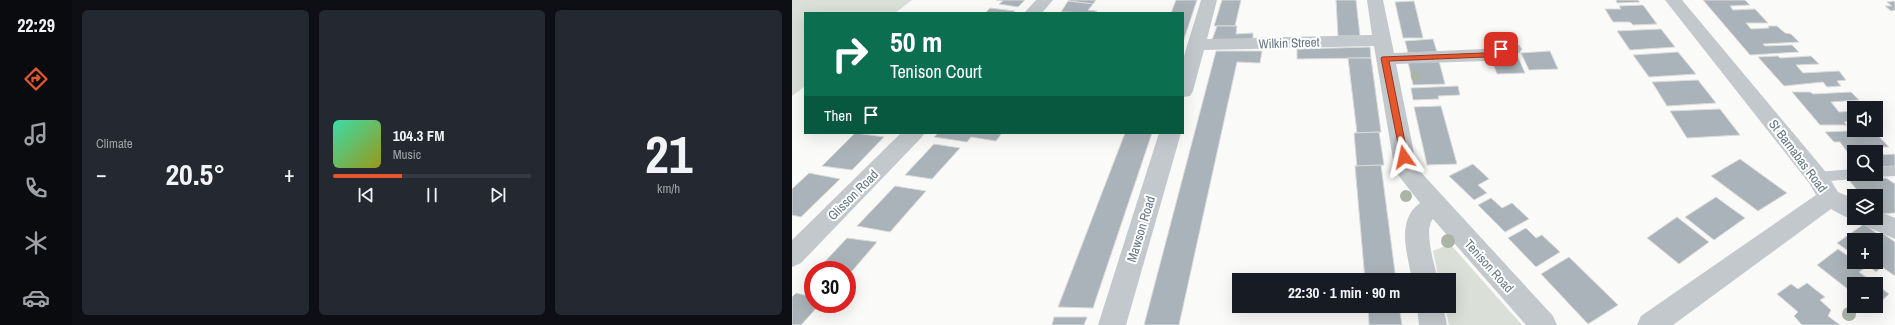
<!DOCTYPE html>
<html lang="en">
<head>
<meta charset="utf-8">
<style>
  :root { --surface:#171b24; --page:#242831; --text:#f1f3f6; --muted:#9ea1a6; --line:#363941; --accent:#e4572e }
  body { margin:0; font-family:"Archivo Narrow",sans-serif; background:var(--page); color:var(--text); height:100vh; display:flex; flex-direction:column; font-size:15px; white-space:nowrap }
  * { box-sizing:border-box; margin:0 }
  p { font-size:13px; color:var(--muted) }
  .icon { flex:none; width:22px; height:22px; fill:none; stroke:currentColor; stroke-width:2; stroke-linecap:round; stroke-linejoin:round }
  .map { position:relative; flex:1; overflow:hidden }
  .details { display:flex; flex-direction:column; gap:10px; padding:10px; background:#0d0f14; width:720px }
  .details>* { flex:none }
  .banner { position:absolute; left:12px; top:12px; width:380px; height:122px; border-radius:0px; box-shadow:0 4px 16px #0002; background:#0b6e4f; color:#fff; overflow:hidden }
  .fabs { position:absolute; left:1055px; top:101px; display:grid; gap:8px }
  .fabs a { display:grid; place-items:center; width:36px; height:36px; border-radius:0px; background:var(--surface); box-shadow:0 4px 16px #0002; font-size:20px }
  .speed { position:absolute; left:12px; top:261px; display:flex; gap:8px; font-size:20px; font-weight:700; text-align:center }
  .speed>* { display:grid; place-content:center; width:52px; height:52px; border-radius:50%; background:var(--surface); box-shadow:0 4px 16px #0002; line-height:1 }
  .speed .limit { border:6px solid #d22; background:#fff; color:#111 }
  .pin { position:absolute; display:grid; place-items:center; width:34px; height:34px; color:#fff; margin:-17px; border-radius:8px; box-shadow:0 2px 6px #0006 }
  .me { position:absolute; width:44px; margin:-22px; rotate:349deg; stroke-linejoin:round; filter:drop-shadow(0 0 3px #0008) }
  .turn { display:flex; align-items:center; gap:14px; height:84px; padding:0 20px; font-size:18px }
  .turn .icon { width:52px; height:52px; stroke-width:2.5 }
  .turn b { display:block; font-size:28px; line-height:34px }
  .then { display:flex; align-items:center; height:38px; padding:0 20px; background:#0003; gap:8px; font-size:15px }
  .big { font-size:30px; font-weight:800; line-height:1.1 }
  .details .widget { flex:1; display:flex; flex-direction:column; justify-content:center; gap:6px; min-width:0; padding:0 14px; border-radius:6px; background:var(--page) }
  .details .dial { align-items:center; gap:0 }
  .dial b { font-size:52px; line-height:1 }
  .song { display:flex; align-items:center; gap:12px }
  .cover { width:48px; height:48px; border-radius:6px; background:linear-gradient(135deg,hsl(160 70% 55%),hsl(60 70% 35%)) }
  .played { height:4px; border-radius:2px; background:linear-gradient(90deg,var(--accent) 35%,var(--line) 35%) }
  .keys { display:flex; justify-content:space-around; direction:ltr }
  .heat { display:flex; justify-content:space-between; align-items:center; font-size:22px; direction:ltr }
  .details .tiles { flex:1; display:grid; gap:10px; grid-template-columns:repeat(3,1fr) }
  .trip { position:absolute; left:440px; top:273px; width:224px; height:40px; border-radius:0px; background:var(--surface); box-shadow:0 4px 16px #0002; font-weight:800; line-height:40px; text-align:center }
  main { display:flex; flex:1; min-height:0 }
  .tabs { display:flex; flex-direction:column; width:72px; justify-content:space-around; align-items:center; background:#090b0e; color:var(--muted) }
  .tabs .icon { width:28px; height:28px }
  .tabs .active { color:var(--accent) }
  .tabs b { font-size:18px; color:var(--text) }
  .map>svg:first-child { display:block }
</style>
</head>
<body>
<main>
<nav class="tabs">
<b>22:29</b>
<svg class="icon active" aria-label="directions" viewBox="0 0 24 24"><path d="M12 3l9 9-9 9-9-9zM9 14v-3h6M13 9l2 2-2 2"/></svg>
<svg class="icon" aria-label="music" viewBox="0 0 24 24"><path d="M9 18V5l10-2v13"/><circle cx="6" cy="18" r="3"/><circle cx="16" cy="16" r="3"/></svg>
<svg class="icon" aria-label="phone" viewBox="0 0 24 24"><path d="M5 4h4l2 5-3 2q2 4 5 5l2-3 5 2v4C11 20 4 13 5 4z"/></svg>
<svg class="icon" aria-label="climate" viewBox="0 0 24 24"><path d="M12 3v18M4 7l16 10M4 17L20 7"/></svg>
<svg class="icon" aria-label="car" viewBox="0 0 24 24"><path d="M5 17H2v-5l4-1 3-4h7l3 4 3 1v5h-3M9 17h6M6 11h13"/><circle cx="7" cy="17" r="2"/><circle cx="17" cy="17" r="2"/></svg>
</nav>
<section class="details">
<div class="tiles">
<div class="widget"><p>Climate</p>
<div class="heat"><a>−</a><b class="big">20.5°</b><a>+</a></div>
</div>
<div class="widget">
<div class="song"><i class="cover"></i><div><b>104.3 FM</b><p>Music</p></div></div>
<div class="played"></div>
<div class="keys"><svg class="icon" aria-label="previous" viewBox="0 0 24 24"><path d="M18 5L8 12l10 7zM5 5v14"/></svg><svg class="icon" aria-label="pause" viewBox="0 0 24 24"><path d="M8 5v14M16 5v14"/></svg><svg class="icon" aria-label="next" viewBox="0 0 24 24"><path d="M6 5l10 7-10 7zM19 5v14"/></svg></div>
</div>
<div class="widget dial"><b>21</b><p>km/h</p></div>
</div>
</section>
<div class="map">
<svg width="1103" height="325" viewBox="0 0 1103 325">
  <rect width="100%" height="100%" fill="#fafaf8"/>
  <!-- green -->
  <g fill="#dadfd7">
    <path d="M0,0H120L103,13H13V86L0,96Z"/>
    <path d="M658,244L730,325H657L653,306H657V280H647L641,251Z"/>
  </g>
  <!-- building -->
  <g fill="#aab3b9" stroke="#dcdcda">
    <path d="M204,0H233L226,7L207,4L211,1Z"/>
    <path d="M278,0H304L301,4L276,1Z"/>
    <path d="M384,0H405L391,42V13H379Z"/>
    <path d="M430,0H449L443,26H422Z"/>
    <path d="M544,0H564L568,36H546Z"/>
    <path d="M824,0H846L848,2L825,3Z"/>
    <path d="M911,0H953L958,5L938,6L941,10L963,9L976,23H954L959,29L977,28L976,26H985L993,33L999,34L1007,42L971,44L973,46L1000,45L1007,52L958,55Z"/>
    <path d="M276,1L301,4L296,10L305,11L302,13L269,12Z"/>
    <path d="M622,1L631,38H611L603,2Z"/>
    <path d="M1103,1V10L1099,11L1093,6H1100L1095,2Z"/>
    <path d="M851,5L865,24L841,25L838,22H821L813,9H829L827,6Z"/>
    <path d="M198,8L223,11L221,13H193Z"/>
    <path d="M425,26H445L444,34L461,33V41L420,40Z"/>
    <path d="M869,29L883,47L838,50L825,31Z"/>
    <path d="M641,39L645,52L616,53L613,41Z"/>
    <path d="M578,47L579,58L505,59V49Z"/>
    <path d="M424,51H470L468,63L445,62L387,325H352Z"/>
    <path d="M758,51L766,69L737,70L729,53Z"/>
    <path d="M886,52L904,74L857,77L841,55Z"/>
    <path d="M725,55L733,73L705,74L698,56Z"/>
    <path d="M986,56L988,58L1019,56L1027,64L1004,65L1011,73L1047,71L1054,80L1045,81L1049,86L1035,87L1031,82L992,86L966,57Z"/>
    <path d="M556,58H579L589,132L565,133Z"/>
    <path d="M647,61L653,84L621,85L616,62Z"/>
    <path d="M906,80L924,103L875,106L860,82Z"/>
    <path d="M666,86L668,95L646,96L647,99L621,100L619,88Z"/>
    <path d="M1000,92H1018L1021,94L1059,92L1067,100L1039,102L1047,112L1062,111V121L1052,122L1055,125H1028Z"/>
    <path d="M649,106L665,164L635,165L622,107Z"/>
    <path d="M928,109L948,135L895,138L878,111Z"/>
    <path d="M1081,130L1097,147H1079L1083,152H1062V165L1055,157H1059L1048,142H1042L1033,132Z"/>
    <path d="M587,132L592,165L565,167L562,133Z"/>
    <path d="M63,133L92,137L60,170L30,166Z"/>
    <path d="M146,133H210L204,141L179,137L175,142L142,137Z"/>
    <path d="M333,133H360L301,308L266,307Z"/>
    <path d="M142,144L168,148L140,179L113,175Z"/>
    <path d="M1084,153L1086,155L1103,154V166L1084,167Z"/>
    <path d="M948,159L995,193L966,211L919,176Z"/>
    <path d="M681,164L697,179L686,185L695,193L682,200L657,176Z"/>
    <path d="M589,165L604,280H573L563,166Z"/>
    <path d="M17,173L48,179L9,217L0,215V189Z"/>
    <path d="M1086,178H1094L1103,184V213L1084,214V196H1070L1056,179Z"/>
    <path d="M103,186L134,191L98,232L65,226Z"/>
    <path d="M924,197L953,218L922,240L893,217Z"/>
    <path d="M699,198L710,208L720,203L737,219L713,232L686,205Z"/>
    <path d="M885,217L917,242L887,264L855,238Z"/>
    <path d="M1072,224L1087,235L1090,233L1103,242V276L1090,267L1084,272L1071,262H1084V240H1062V255L1045,243Z"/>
    <path d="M734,228L744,238L750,235L768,252L744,267L716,238Z"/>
    <path d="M55,238L85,242L55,277V270H25Z"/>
    <path d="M1046,249L1073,268L1067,272L1084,284H1062V294L1025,265Z"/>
    <path d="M777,257L826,305L796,324L749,274Z"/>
    <path d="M1015,283L1033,297L1028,300L1039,310L1036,316L1048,325H1010L1002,316L1006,312L985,294L999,284L1006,289Z"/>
    <path d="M1084,284L1097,294L1084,306Z"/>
    <path d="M4,293L21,297V304H28L9,325H0V297Z"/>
    <path d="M576,306H607L610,325H577Z"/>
    <path d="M262,317H295L292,325H260Z"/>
  </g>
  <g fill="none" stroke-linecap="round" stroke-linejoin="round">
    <!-- service -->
    <g fill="#c3c8cc" fill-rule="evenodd">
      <path d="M1103,166V176L1084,177L1079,174H1084V167Z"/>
      <path d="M1062,169V174H1069L1067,177L1062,179L1025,182L1020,181L1018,177L1020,173L1025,172Z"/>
    </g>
    <!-- minor -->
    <g fill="#c3c8cc" fill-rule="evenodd">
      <path d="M244,0H261L250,13H232Z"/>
      <path d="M409,0H425L415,39L580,35L575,0H591L602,53L691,49L709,44L727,45L730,49L727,53L711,54L693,61L604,64L625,168L761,316L765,325H734L641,219C631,229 643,267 646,280H620C616,255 603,221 628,203L603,171L582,46L412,50L401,91L398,96L391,97V59Z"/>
      <path d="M873,0H890L1033,171L1046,192L1062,199V218H1066C1057,221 1047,213 1039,209L881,325H845L849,316L1024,195L1017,183Z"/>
      <path d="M109,133H133L129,138L9,263L0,267V240Z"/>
      <path d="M367,133H389L334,325H306Z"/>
      <path d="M1084,210L1103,218V239L1071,225L1067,218H1084Z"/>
      <path d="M625,306H651L655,325H627Z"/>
    </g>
  </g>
  <!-- trees -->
  <g fill="#aab4a7">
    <circle cx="624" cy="76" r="5"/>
    <circle cx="614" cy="196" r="6"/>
    <circle cx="656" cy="241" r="7"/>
    <circle cx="1057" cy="314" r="7"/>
  </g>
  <!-- route -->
  <path fill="#e4572e" stroke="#94391e" d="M707,47L713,49L693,57L597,61L616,157L615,159H609L589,58L590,57L692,53Z"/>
  <g text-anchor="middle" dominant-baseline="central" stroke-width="4" stroke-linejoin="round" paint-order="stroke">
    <!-- street labels -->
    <g font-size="13" fill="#657683" stroke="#fff">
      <text transform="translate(497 43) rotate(-2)">Wilkin Street</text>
      <text transform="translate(1006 156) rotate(53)">St Barnabas Road</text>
      <text transform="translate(61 195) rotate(-45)">Glisson Road</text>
      <text transform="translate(349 229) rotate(-73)">Mawson Road</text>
      <text transform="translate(697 266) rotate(48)">Tenison Road</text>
    </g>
  </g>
</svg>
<div class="fabs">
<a><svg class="icon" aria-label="sound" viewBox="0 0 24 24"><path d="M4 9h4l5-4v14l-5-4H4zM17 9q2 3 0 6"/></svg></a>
<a><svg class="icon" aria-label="search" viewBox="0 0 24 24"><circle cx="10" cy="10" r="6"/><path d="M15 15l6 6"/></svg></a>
<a><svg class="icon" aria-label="layers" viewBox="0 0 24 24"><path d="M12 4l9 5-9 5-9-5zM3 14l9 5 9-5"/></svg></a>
<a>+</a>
<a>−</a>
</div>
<div class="speed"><div class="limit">30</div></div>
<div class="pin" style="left:709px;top:49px;background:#d93025"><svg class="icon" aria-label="arrive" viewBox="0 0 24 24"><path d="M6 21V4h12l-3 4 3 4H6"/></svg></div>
<svg class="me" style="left:612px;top:157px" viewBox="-20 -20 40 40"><path d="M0-17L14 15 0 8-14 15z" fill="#e4572e" stroke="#fff" stroke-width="4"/></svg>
<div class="trip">22:30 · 1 min · 90 m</div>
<div class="banner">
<div class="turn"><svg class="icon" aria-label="right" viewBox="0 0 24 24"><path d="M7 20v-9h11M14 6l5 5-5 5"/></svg><div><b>50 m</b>Tenison Court</div></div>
<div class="then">Then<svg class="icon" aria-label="arrive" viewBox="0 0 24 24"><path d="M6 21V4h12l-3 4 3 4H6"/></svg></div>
</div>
</div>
</main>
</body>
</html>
